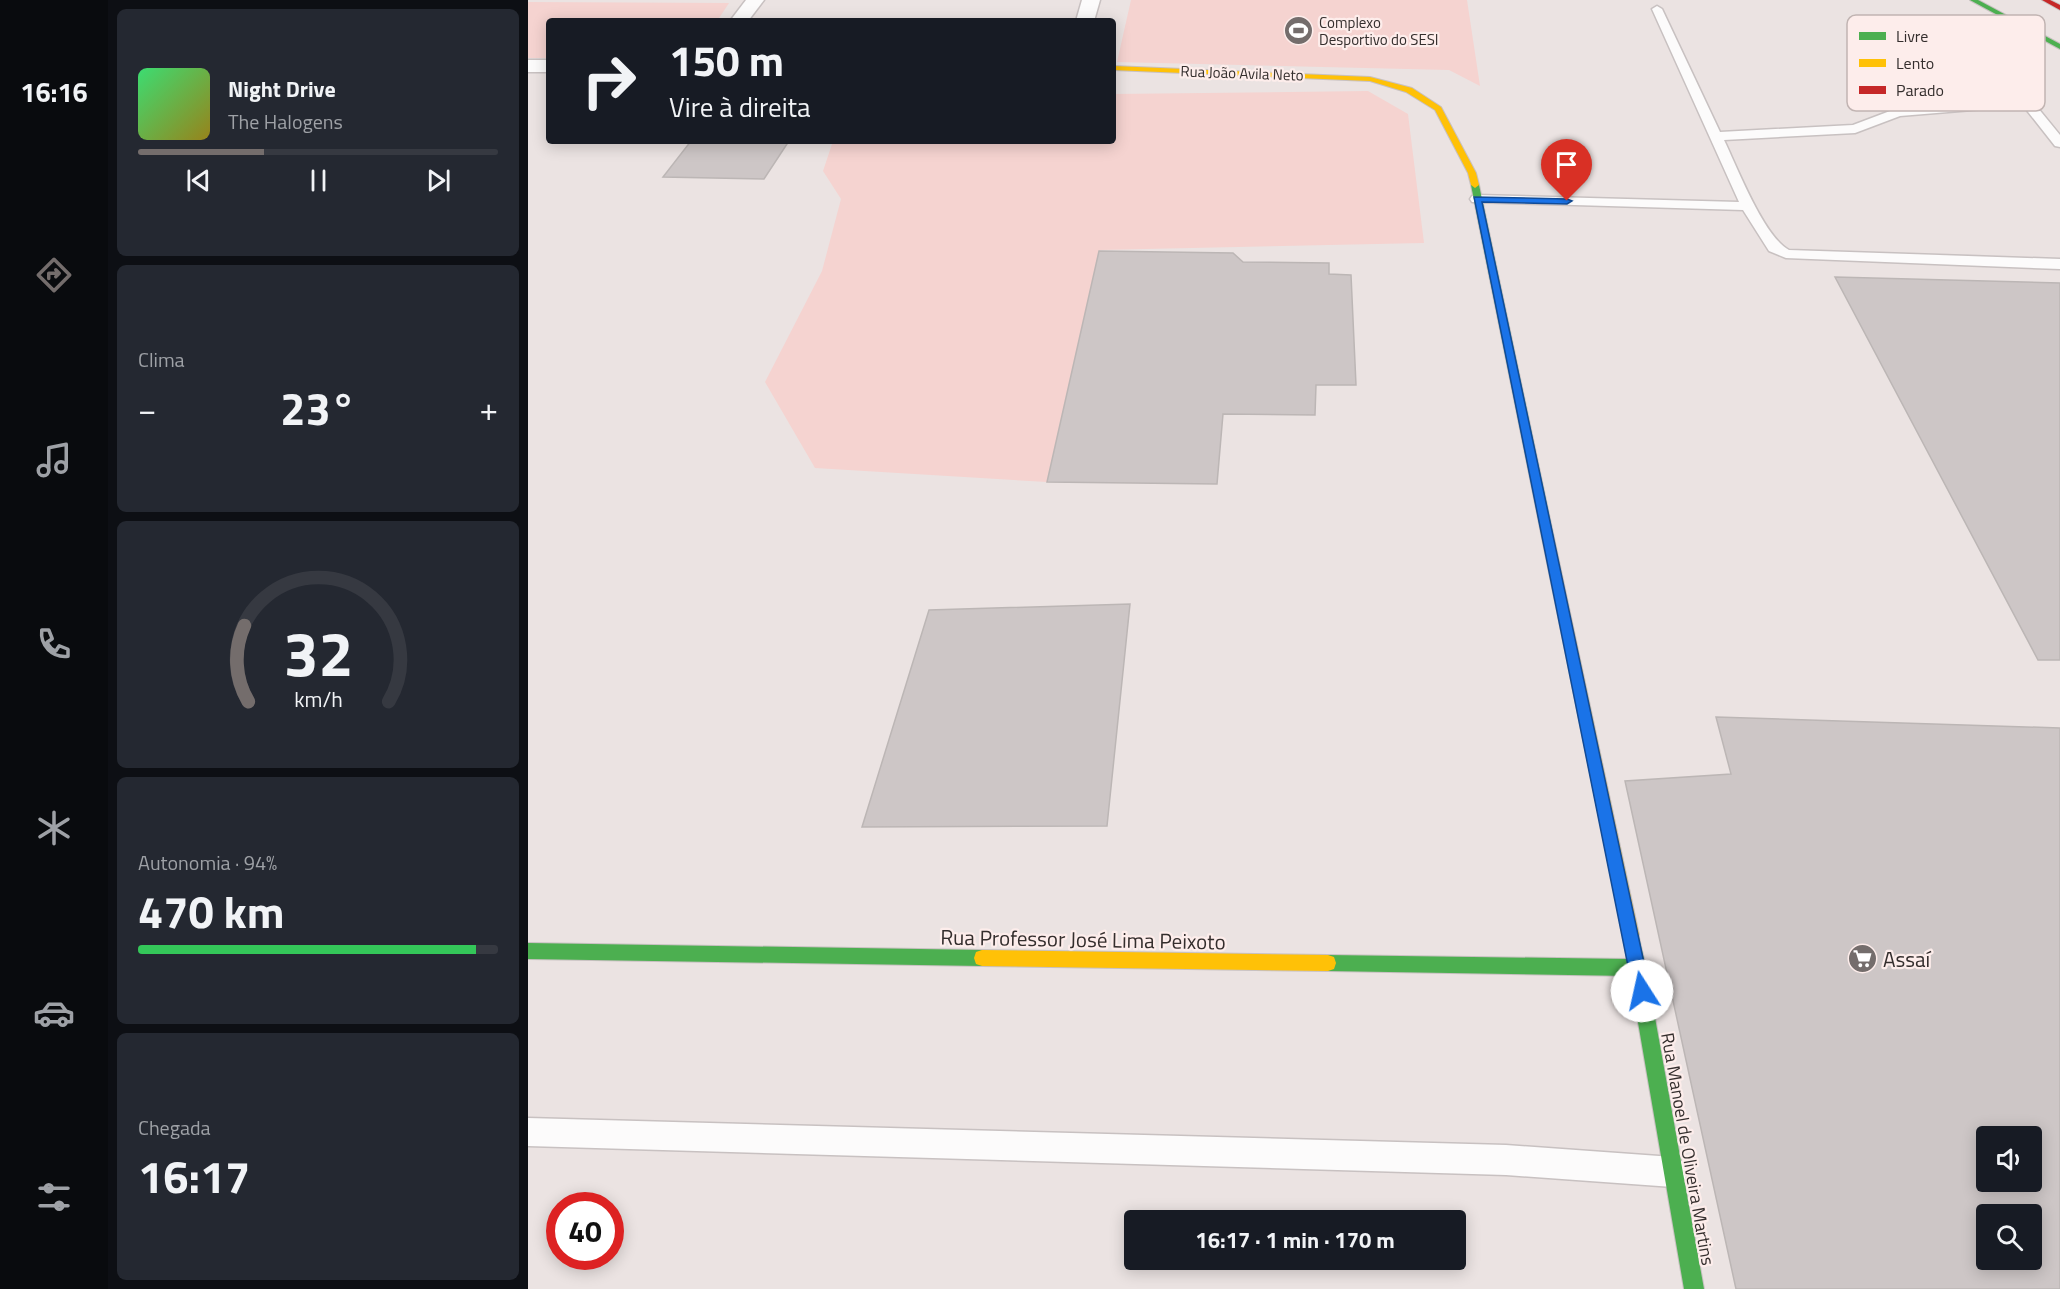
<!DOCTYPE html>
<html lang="pt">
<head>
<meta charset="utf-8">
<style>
  :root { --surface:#171b24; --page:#242831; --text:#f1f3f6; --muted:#9ea1a6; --line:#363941; --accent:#746d6c }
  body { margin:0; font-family:"Titillium Web",sans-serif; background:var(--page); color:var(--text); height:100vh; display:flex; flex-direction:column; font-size:22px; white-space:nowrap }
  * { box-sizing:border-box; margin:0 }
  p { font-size:20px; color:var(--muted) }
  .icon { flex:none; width:33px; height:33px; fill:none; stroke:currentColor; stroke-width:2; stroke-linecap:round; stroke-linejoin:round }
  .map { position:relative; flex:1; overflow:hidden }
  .details { display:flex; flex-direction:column; gap:9px; padding:9px; background:#0d0f14; width:420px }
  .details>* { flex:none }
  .hud { position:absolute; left:18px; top:18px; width:570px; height:126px; border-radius:6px; box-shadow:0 3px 15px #0003; background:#171b24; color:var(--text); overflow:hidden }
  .tools { position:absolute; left:1448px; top:1126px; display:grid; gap:12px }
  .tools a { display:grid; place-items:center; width:66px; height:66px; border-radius:6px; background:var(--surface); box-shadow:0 3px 15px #0003; font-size:30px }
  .speed { position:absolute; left:18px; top:1192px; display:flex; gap:12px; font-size:30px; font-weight:700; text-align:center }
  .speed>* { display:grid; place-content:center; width:78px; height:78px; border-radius:50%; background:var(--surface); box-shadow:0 3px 15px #0003; line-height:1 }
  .speed .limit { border:9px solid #d22; background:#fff; color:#111 }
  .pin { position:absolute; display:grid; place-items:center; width:51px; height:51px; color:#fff; margin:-62px -26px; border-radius:50% 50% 50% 0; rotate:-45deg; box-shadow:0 0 6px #0007 }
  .pin .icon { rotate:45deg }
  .me { position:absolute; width:66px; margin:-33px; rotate:350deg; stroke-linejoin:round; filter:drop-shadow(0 0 4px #0008) }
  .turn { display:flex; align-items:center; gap:21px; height:126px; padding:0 24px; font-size:27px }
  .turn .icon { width:78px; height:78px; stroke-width:2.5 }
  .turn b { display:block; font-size:42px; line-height:51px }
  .big { font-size:45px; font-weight:700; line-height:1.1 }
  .details .tile { flex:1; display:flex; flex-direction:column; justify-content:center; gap:9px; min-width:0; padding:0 21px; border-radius:9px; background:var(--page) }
  .details .dial { align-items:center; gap:0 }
  .dial svg { height:156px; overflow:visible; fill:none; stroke:var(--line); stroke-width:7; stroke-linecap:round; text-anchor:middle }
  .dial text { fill:var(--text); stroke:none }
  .song { display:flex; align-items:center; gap:18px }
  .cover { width:72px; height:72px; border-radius:9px; background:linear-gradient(135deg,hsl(140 70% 55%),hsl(50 70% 35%)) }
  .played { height:6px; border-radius:3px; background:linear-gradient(90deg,var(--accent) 35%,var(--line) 35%) }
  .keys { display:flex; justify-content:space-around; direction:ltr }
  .heat { display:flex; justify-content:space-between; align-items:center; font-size:33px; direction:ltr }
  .charge { height:9px; border-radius:4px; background:linear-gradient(90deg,#34c759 94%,var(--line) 0) }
  .trip { position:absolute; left:596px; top:1210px; width:342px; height:60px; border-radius:6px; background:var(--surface); box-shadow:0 3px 15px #0003; font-weight:700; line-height:60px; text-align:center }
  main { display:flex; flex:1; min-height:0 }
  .dock { display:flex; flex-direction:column; width:108px; justify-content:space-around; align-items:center; background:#090b0e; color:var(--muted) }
  .dock .icon { width:42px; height:42px }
  .dock .active { color:var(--accent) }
  .dock b { font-size:27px; color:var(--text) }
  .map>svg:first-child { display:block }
</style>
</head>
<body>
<main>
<nav class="dock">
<b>16:16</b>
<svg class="icon active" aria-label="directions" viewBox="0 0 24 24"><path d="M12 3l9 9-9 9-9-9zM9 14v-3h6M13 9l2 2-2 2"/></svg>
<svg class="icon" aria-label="music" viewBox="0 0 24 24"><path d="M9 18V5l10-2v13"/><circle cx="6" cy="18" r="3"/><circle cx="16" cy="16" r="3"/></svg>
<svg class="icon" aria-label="phone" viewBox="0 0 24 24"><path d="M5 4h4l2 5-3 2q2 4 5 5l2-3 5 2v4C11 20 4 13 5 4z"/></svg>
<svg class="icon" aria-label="climate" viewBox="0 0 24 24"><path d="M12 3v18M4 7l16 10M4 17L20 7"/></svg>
<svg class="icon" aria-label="car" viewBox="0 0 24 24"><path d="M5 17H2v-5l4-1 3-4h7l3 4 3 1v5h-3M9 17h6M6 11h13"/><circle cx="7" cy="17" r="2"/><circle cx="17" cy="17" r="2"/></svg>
<svg class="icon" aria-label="filters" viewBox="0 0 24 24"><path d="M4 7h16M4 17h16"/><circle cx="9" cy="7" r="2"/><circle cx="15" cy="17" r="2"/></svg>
</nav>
<section class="details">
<div class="tile">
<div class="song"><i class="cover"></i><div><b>Night Drive</b><p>The Halogens</p></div></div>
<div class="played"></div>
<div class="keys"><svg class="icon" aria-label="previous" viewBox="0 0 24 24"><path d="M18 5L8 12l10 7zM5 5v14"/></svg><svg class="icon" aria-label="pause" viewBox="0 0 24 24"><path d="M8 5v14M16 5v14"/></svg><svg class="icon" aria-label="next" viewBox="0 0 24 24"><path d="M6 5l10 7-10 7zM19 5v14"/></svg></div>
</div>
<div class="tile"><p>Clima</p>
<div class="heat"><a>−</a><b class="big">23°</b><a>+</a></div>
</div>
<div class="tile dial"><svg viewBox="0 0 100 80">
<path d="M14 69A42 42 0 1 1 86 69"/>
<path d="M14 69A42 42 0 0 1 12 30" stroke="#746d6c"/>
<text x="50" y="56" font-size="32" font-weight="700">32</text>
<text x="50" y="72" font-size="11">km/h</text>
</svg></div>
<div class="tile"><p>Autonomia · 94%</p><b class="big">470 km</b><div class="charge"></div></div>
<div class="tile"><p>Chegada</p><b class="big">16:17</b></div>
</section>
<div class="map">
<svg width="1532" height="1289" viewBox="0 0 1532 1289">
  <rect width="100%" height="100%" fill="#ebe3e2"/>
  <!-- green -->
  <g fill="#f5d3d0">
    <path d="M603,0H939L952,86L921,70L589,62Z"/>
    <path d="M0,2L201,3L189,21H21V58H0Z"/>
    <path d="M840,91L880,114L896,243L572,250L519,482L287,468L237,382L294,271L313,199L295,171L305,141H585V94Z"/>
  </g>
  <!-- building -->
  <g fill="#cdc6c6" stroke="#bcb6b5" stroke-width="1.5" fill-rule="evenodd">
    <path d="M163,141H261L236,179L135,177Z"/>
    <path d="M571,251L705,253L715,262L801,263V274L823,275L828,385H788L787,415L695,414L689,484L519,482Z"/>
    <path d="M1307,277L1532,283V660H1510Z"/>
    <path d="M602,604L579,826L334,827L401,610Z"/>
    <path d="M1188,717L1532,728V1289H1208L1097,781L1203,774ZM1458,1137H1503V1182H1458ZM1458,1215H1503V1260H1458Z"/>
  </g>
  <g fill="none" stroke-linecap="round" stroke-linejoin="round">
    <defs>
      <g id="lane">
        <path d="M1129,6L1134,9L1192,132L1325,125L1370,108L1487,100L1485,97L1491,93L1505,102L1532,135V147L1527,146L1497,108L1481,107L1372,116L1327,133L1196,140C1209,167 1236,237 1261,250L1532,259V269L1258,258L1241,251L1215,210L944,202L942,199L944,196L949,195L1211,202L1124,9Z"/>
        <path d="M0,1118L978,1145L1145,1157L1155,1162L1160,1172L1155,1182L1145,1187L978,1175L0,1146Z"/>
      </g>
      <g id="street">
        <path d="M218,0H236L220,21H202Z"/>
        <path d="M554,0H572L566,21H548Z"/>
        <rect x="0" y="60" width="21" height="12"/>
      </g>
      <g id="fast">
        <path d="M1442,0H1450L1532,44V49Z"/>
        <path d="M947,182L951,185L1026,538L1020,543L1014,538L943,185Z"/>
        <path d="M1103,927L1109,929L1118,968L1176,1289H1156L1102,976L800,971L794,969L792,963L794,957L800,955L1099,959L1095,935L1097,929Z"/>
        <path d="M0,943L454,950L460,952L462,958L460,964L454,966L0,959Z"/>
      </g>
      <g id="slow">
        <path d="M585,66L842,77L884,88L913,107L948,173L951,185L947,188L943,185L940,173L907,110L878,92L842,81L585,70Z"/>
        <path d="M1020,533L1026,538L1111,935L1109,941L1103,943L1097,941L1095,935L1014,538Z"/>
        <path d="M454,950L800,955L806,957L808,963L806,969L800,971L454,966L448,964L446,958L448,952Z"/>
      </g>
      <path id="jam" d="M1514,0H1522L1532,5V10Z"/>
    </defs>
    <!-- lane casing -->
    <use href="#lane" stroke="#c8c1c1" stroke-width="3"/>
    <!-- street casing -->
    <use href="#street" stroke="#c8c1c1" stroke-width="3"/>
    <!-- fast casing -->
    <use href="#fast" stroke="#c8c1c1" stroke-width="2"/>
    <!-- slow casing -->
    <use href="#slow" stroke="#c8c1c1" stroke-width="2"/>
    <!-- jam casing -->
    <use href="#jam" stroke="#c8c1c1" stroke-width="2"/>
    <!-- lane -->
    <use href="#lane" fill="#fcfbfb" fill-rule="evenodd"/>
    <!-- street -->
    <use href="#street" fill="#fcfbfb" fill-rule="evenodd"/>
    <!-- fast -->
    <use href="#fast" fill="#4caf50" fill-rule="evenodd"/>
    <!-- slow -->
    <use href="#slow" fill="#ffc107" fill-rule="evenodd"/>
    <!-- jam -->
    <use href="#jam" fill="#c62828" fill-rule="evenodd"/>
  </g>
  <!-- route -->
  <path fill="#1a73e8" stroke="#114b97" stroke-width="1.5" d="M946,197L1039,199L1044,201L1039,204L954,202L1122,991L1120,997L1114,999L1108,997L1105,991Z"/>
  <!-- icons -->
  <defs>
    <symbol id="stadium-disc" viewBox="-11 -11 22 22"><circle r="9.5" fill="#746d6c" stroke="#fdedeb"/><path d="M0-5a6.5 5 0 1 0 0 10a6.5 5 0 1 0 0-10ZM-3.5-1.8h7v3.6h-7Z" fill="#fff"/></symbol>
    <symbol id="supermarket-disc" viewBox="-11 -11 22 22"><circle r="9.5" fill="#746d6c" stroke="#fdedeb"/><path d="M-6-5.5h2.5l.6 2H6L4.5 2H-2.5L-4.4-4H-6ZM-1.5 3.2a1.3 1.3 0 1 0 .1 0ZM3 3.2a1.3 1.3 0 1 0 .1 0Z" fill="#fff"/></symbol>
  </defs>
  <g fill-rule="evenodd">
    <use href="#stadium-disc" x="754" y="14" width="33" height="33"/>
    <use href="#supermarket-disc" x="1318" y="942" width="33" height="33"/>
  </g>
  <g text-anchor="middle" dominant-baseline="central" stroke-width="4.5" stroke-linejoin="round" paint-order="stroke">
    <!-- far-poi labels -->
    <g font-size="15" fill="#342e2d" stroke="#fdedeb" text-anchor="start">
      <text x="791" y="22">Complexo<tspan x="791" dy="17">Desportivo do SESI</tspan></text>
    </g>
    <!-- far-street labels -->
    <g font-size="15" fill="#342e2d" stroke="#fdedeb">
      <text transform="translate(714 73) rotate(2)">Rua João Avila Neto</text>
    </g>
    <!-- street labels -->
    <g font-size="18" fill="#342e2d" stroke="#fdedeb">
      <text transform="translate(1160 1149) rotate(80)">Rua Manoel de Oliveira Martins</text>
    </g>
    <!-- near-street labels -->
    <g font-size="21" fill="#342e2d" stroke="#fdedeb">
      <text transform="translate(555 939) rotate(1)">Rua Professor José Lima Peixoto</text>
    </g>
    <!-- near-poi labels -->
    <g font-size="21" fill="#342e2d" stroke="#fdedeb" text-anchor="start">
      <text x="1355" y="959">Assaí</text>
    </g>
  </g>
  <!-- legend -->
  <rect x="1319" y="15" width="198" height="96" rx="9" fill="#fdedeb" stroke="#c1b4b2" stroke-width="1.5"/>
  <rect x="1331" y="32" width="27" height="8" fill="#4caf50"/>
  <rect x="1331" y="59" width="27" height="8" fill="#ffc107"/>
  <rect x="1331" y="86" width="27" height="8" fill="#c62828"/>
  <g font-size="16" fill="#342e2d">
    <text x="1368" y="42">Livre</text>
    <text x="1368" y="69">Lento</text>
    <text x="1368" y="96">Parado</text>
  </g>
</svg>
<div class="tools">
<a><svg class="icon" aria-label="sound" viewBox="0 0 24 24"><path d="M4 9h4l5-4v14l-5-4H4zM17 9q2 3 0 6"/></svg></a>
<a><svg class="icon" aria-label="search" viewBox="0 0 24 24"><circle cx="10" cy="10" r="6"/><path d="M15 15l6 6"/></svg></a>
</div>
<div class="speed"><div class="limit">40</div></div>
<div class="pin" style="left:1039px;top:201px;background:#d93025"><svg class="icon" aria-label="arrive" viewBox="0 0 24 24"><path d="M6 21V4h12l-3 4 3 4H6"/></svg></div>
<svg class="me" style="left:1114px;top:991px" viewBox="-20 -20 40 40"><circle r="19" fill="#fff"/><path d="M0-13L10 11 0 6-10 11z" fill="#1a73e8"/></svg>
<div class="trip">16:17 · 1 min · 170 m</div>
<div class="hud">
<div class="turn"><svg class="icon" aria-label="right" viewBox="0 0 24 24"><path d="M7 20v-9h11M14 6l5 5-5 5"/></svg><div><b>150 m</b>Vire à direita</div></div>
</div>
</div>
</main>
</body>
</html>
